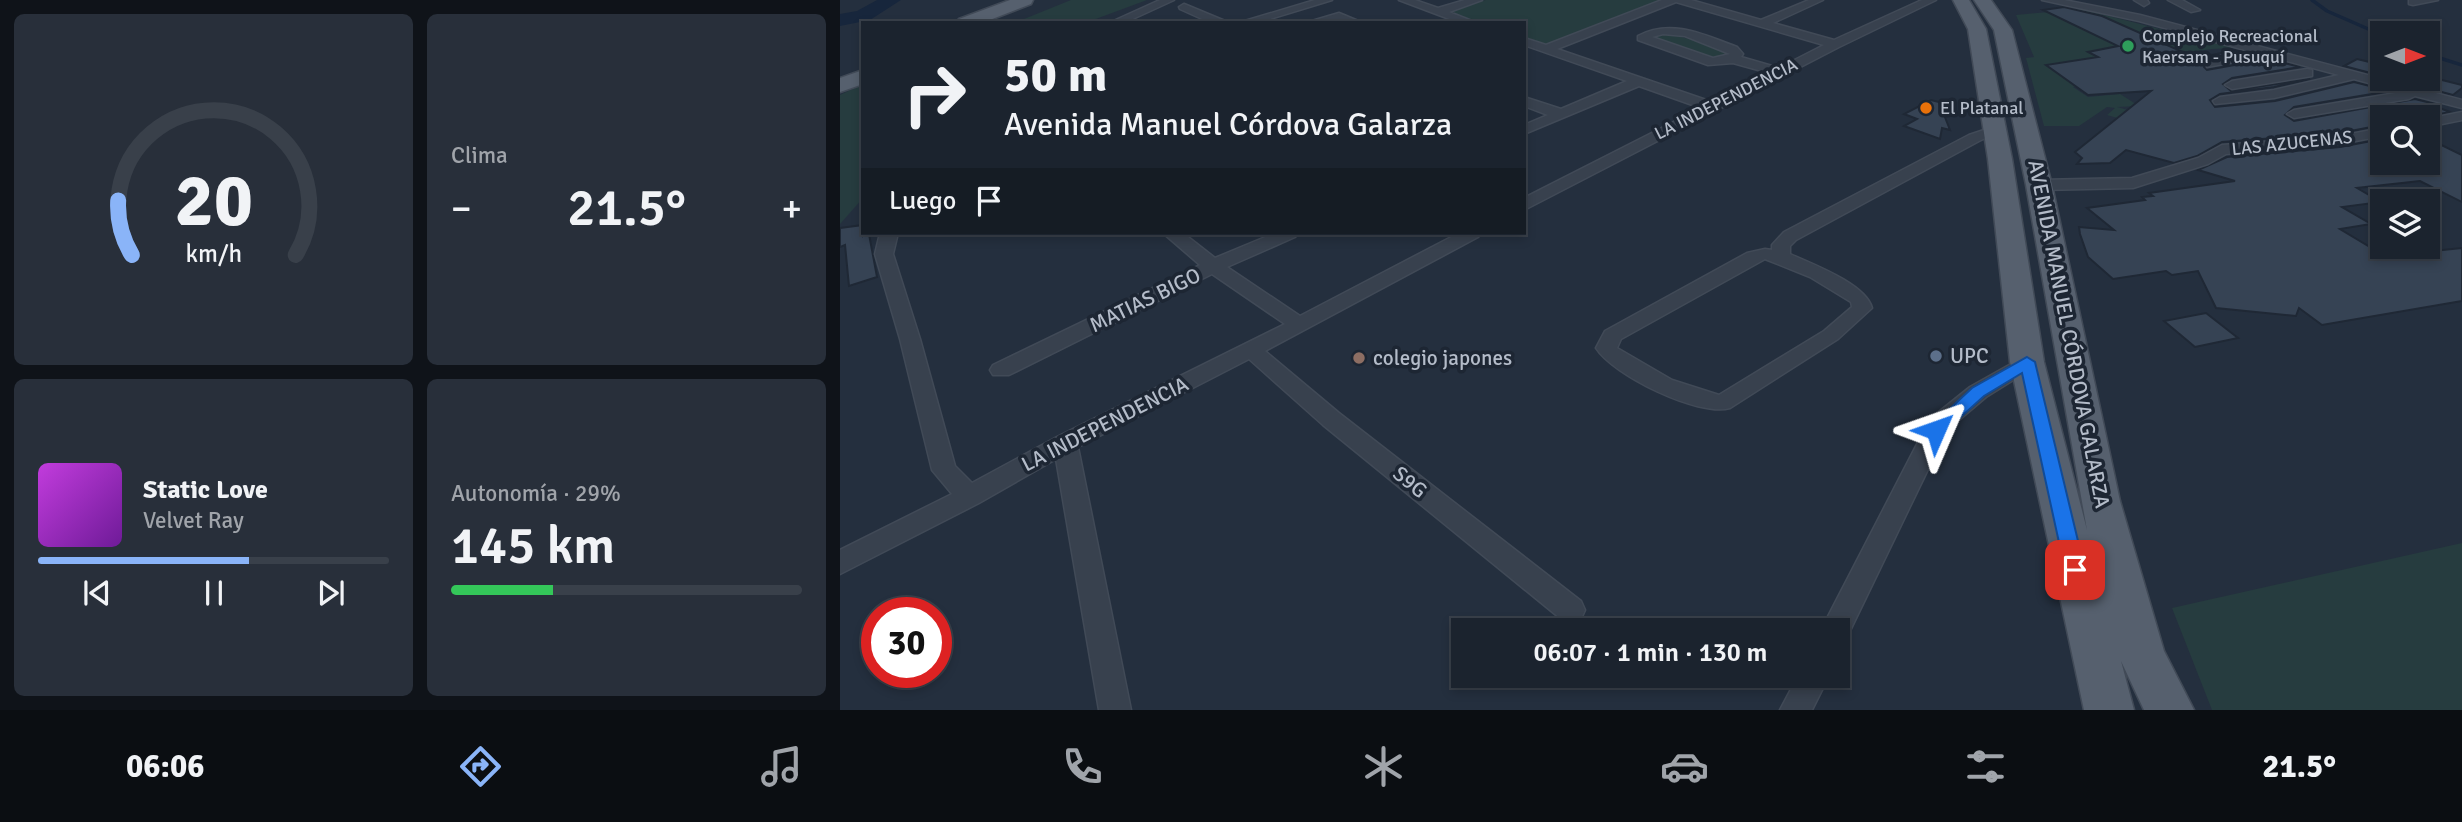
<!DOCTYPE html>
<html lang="es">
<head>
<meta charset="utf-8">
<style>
  :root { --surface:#1b232e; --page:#282f3a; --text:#f1f3f6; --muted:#a0a4aa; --line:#39404a; --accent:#8ab4f8 }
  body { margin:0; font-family:Signika,sans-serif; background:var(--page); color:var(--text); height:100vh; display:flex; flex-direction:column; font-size:26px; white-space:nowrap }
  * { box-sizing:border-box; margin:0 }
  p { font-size:23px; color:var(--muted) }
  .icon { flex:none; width:38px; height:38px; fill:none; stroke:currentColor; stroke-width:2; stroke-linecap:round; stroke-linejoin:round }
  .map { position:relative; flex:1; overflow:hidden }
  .details { display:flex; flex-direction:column; gap:14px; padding:14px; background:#0f1319; width:840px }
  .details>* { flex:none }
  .guide { position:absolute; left:21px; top:21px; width:665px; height:214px; border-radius:0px; box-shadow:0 4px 10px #0003,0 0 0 2px var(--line); background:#1b232e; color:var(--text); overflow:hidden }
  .needle { width:46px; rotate:90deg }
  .controls { position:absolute; left:1530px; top:21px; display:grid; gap:14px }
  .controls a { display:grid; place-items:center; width:70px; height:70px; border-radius:0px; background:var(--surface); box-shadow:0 4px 10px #0003,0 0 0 2px var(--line); font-size:35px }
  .speed { position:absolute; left:21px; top:597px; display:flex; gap:14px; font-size:35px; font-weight:700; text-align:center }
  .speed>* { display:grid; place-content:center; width:91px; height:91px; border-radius:50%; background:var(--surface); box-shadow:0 4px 10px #0003,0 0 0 2px var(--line); line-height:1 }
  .speed .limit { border:10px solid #d22; background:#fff; color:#111 }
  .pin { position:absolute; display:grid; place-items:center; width:60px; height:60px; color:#fff; margin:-30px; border-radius:14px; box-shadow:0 4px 10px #0006 }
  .me { position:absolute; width:77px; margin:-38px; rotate:47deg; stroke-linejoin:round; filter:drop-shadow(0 0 5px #0008) }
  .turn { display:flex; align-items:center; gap:24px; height:147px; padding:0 28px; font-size:32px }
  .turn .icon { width:91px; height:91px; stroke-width:2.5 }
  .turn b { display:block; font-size:49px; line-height:60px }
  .then { display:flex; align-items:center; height:66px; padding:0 28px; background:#0003; gap:14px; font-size:26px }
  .big { font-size:52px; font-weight:600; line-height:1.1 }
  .details .card { flex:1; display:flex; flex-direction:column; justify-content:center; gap:10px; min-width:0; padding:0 24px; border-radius:10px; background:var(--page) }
  .details .dial { align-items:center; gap:0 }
  .dial svg { height:182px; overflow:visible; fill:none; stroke:var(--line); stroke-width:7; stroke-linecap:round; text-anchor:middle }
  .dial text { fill:var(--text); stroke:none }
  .song { display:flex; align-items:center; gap:21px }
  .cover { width:84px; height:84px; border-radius:10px; background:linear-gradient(135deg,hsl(290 70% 55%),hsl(280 70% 35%)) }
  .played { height:7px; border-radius:4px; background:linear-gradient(90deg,var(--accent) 60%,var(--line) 60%) }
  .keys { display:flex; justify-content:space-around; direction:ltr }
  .heat { display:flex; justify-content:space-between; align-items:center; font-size:38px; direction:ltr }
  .charge { height:10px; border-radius:5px; background:linear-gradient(90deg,#34c759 29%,var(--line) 0) }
  .details .tiles { flex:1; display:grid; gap:14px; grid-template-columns:repeat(2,1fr) }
  .trip { position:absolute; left:611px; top:618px; width:399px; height:70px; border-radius:0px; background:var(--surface); box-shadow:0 4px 10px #0003,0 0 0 2px var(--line); font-weight:600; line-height:70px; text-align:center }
  .menu { display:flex; height:112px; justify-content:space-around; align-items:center; background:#0b0e12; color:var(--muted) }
  .menu .icon { width:49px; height:49px }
  .menu .on { color:var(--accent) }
  .menu b { font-size:32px; color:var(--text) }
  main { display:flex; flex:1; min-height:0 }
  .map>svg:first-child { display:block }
</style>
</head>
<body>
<main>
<section class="details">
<div class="tiles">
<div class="card dial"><svg viewBox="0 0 100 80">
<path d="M14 69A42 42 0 1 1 86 69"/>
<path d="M14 69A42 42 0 0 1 8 45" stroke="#8ab4f8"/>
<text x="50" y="56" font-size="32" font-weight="700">20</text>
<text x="50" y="72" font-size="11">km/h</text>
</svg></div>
<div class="card"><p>Clima</p>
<div class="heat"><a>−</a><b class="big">21.5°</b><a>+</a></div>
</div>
<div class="card">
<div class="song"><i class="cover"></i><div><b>Static Love</b><p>Velvet Ray</p></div></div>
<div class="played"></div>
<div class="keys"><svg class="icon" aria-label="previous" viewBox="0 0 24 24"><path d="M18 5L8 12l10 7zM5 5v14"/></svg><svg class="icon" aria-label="pause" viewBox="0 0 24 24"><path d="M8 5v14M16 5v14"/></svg><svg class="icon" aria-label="next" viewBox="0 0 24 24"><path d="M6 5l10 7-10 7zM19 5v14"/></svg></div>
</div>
<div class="card"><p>Autonomía · 29%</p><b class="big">145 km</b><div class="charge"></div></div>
</div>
</section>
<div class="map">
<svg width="1622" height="710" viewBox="0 0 1622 710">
  <rect width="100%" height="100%" fill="#242f3e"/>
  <!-- green -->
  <g fill="#263c3f">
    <path d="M231,0H307L245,23H174Z"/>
    <path d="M646,0H825L704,45L684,38V23H641L609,11Z"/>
    <path d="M1241,9L1394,48L1372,49L1315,57L1257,84L1233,87L1248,97L1280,94L1299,106L1277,107L1343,125L1333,134L1267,115L1275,108L1267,107L1239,126H1204L1186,58L1194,57L1176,15Z"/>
    <path d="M824,32L891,51L873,59L809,38Z"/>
    <path d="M23,84V198L0,224V95Z"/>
    <path d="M1622,543V710H1372L1332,608Z"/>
  </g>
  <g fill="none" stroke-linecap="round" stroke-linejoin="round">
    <!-- stream -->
    <g stroke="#17263c" stroke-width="3.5">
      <path d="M1472,0L1487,11L1542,35"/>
      <path d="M1587,54L1622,65"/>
    </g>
    <!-- river -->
    <path fill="#17263c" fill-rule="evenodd" d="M37,0H61L30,20L0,26V14L17,11Z"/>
  </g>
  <!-- building -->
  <g fill="#364354" stroke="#1f2835" stroke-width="2">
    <path d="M1224,7L1262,16L1347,54L1358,52L1372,55L1395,50L1404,52L1367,58L1364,67L1367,70L1428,59L1460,67L1392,78L1383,84L1391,91L1470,79L1434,87L1380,94L1370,100L1375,107L1435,101L1514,82L1550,91L1454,107L1445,115L1454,121L1575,99L1599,105L1597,107L1610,112L1585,117H1542V125L1500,133L1382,142L1357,156L1334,163L1286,150L1270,163L1237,164L1242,158L1235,152L1311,91L1248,95L1206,65L1258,57L1248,52L1278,46L1203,10Z"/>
    <path d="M1517,59L1542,65V76L1504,66Z"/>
    <path d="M1552,79H1598L1622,85V88L1613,95Z"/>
    <path d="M1091,100L1099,102L1110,130L1102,128L1100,139L1064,126L1077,119L1064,114Z"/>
    <path d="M1587,138L1622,155V202L1580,181L1517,188L1541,202L1502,207L1531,224L1500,229L1545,256L1622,248V301L1482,325L1459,308L1456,316L1376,308L1358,271L1332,275L1326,271L1273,279L1248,257L1240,234L1239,227L1274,230L1247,208L1305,200L1302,197L1313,196L1309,193L1395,181L1358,170L1387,157L1500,147L1542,139V163H1587Z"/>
    <path d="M23,225V236L29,234L37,277L9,286L5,245L0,247V228Z"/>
    <path d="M1366,313L1398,338L1355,347L1324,321Z"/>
  </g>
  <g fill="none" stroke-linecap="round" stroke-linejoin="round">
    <defs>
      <g id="street">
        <path d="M320,0H334L284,23H269Z"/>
        <path d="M475,0H492L417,23H398Z"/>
        <path d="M559,0H575L598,8L625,0H642L609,12L637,23H620Z"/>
        <path d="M822,0H851L921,20L969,0H983L933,23L994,40L1082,0H1096L999,47L684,210V198L861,108L799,86L684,134V125L708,115L684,106V97L721,109L787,81L684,45V38L706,45ZM836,2L984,45L939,68L901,57L903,54L897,47C865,35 831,18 798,36V40L868,65L893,63L929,73L872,102L717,49ZM823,34L845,36L890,54L873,58L812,37Z"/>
        <path d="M1202,0H1224L1300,15L1622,100V108L1575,96L1569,99L1454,118L1447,114L1454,110L1562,92L1514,79L1434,98L1375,104L1373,101L1380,97L1434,90L1499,75L1428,56L1367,67V61L1416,53L1299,21Z"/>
        <path d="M1294,0H1307L1309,3L1304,6Z"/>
        <path d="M1328,0H1342L1360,10L1351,12Z"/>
        <path d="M1569,0H1598L1573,5L1569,4Z"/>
        <path d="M344,4L385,21L386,23H371L340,9L339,7Z"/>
        <path d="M499,13L523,23H507L498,20L465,23Z"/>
        <path d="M1467,69L1472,70V76L1392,89L1385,85L1392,81Z"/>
        <path d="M1622,112V120L1587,127V119Z"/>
        <path d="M1153,127L1158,128L1160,131L1139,141L956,240L950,246V254C972,264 1026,284 1032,308L998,339L890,408C858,417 773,375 756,348L765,331L907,253L925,249L932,250V245L944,232L1129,135ZM925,259L970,277L1011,302L1012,307L984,331L879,395L832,380L777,348L781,339Z"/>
        <path d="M1542,128V136L1500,144L1386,154L1368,164L1293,188L1199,190L1191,185L1199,180L1292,178L1358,158L1382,145L1500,136Z"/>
        <path d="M40,233H58L53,254L80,339L115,466L132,483L217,437L445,324L372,274L169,375H153L150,370L153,365L360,265L323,233H343L375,258L435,233H458L455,237L387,267L460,316L619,233H641L638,237L425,351L499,413L741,601L745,610L741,619L731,622L721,619L483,425L409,359L238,447L291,710H259L216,459L139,503L0,574V550L112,494L92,470L60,339L35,254Z"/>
        <path d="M1187,355L1194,357L1198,362L1194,367L1146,397L1107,430L1006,639L998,642V630H981L1090,419L1130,387Z"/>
        <path d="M958,676H989L972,710H940Z"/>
      </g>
      <g id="primary">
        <path d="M170,0H193L191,4L142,23H116L119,19Z"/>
        <path d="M1113,0H1129L1146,29L1172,159L1204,362L1247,530L1186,185L1154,30L1134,0H1151L1172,30L1212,185L1280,501L1324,651L1354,710H1304L1281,661L1294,710H1244L1170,362L1148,159L1128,29Z"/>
        <path d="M23,70V84L0,92V78Z"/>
      </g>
    </defs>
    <!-- street casing -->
    <use href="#street" stroke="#414a57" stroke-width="3"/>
    <!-- primary casing -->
    <use href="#primary" stroke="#414a57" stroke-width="3"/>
    <!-- street -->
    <use href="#street" fill="#38414e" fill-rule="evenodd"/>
    <!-- primary -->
    <use href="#primary" fill="#56606e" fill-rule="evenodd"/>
  </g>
  <!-- route -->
  <path fill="#1a73e8" stroke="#114b97" stroke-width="2" d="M1187,357L1195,362L1245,570L1242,576L1235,579L1228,576L1225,570L1182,373L1144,396L1102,434H1089L1087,430L1132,388Z"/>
  <!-- markers -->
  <circle fill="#2e9e5b" stroke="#1d2633" stroke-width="2.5" cx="1288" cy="46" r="7"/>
  <circle fill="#e8710a" stroke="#1d2633" stroke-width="2.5" cx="1086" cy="108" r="7"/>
  <circle fill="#5c6f8a" stroke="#1d2633" stroke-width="2.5" cx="1096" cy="356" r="7"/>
  <circle fill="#8d6e63" stroke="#1d2633" stroke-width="2.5" cx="519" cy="358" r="7"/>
  <g text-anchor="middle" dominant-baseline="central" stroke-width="7" stroke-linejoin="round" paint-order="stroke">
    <!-- far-poi labels -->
    <g font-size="18" fill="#b4bcc9" stroke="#1d2633" text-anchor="start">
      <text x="1302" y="36">Complejo Recreacional<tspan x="1302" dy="21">Kaersam - Pusuquí</tspan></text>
      <text x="1100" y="108">El Platanal</text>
    </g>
    <!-- far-street labels -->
    <g font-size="18" fill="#b4bcc9" stroke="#1d2633">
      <text transform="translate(886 99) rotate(-27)">LA INDEPENDENCIA</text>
      <text transform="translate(1452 143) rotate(-6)">LAS AZUCENAS</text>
    </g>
    <!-- street labels -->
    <g font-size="21" fill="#b4bcc9" stroke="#1d2633">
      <text transform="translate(305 300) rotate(-26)">MATIAS BIGO</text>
      <text transform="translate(1229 334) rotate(79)">AVENIDA MANUEL CÓRDOVA GALARZA</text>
      <text transform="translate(265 424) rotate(-27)">LA INDEPENDENCIA</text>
      <text transform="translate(570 482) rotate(39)">S9G</text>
    </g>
    <!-- poi labels -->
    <g font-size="21" fill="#b4bcc9" stroke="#1d2633" text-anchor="start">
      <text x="1110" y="356">UPC</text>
      <text x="533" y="358">colegio japones</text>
    </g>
  </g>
</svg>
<div class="controls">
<a><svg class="needle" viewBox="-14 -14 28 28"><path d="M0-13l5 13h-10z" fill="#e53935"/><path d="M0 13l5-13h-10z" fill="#a0a4aa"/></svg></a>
<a><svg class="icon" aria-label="search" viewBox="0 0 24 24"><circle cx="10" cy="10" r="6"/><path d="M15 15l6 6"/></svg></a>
<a><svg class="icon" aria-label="layers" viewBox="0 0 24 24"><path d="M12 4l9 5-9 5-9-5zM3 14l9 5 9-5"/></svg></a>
</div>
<div class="speed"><div class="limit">30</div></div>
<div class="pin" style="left:1235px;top:570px;background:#d93025"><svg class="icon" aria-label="arrive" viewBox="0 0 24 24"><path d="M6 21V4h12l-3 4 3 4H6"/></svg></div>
<svg class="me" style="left:1096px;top:430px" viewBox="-20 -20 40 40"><path d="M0-17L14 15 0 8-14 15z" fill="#1a73e8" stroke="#fff" stroke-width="4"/></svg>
<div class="trip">06:07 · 1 min · 130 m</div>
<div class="guide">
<div class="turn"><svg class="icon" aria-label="right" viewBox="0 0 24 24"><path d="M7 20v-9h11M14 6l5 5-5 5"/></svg><div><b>50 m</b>Avenida Manuel Córdova Galarza</div></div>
<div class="then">Luego<svg class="icon" aria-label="arrive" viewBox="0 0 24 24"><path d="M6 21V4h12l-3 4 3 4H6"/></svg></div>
</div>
</div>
</main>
<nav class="menu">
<b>06:06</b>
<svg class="icon on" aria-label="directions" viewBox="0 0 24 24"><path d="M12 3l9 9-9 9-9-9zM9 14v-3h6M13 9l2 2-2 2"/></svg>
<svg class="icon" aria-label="music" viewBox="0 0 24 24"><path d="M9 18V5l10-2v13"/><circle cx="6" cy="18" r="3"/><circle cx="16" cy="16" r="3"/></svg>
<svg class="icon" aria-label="phone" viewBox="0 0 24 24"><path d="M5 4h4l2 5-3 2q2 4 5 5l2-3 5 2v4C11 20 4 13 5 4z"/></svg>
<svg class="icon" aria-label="climate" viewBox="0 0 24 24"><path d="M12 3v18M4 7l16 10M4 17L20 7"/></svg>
<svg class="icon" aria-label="car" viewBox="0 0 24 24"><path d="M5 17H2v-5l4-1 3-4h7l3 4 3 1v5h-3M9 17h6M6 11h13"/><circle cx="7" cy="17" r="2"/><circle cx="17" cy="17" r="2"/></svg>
<svg class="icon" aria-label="filters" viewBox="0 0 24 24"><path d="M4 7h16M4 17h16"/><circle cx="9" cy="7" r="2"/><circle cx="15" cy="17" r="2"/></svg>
<b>21.5°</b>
</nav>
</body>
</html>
